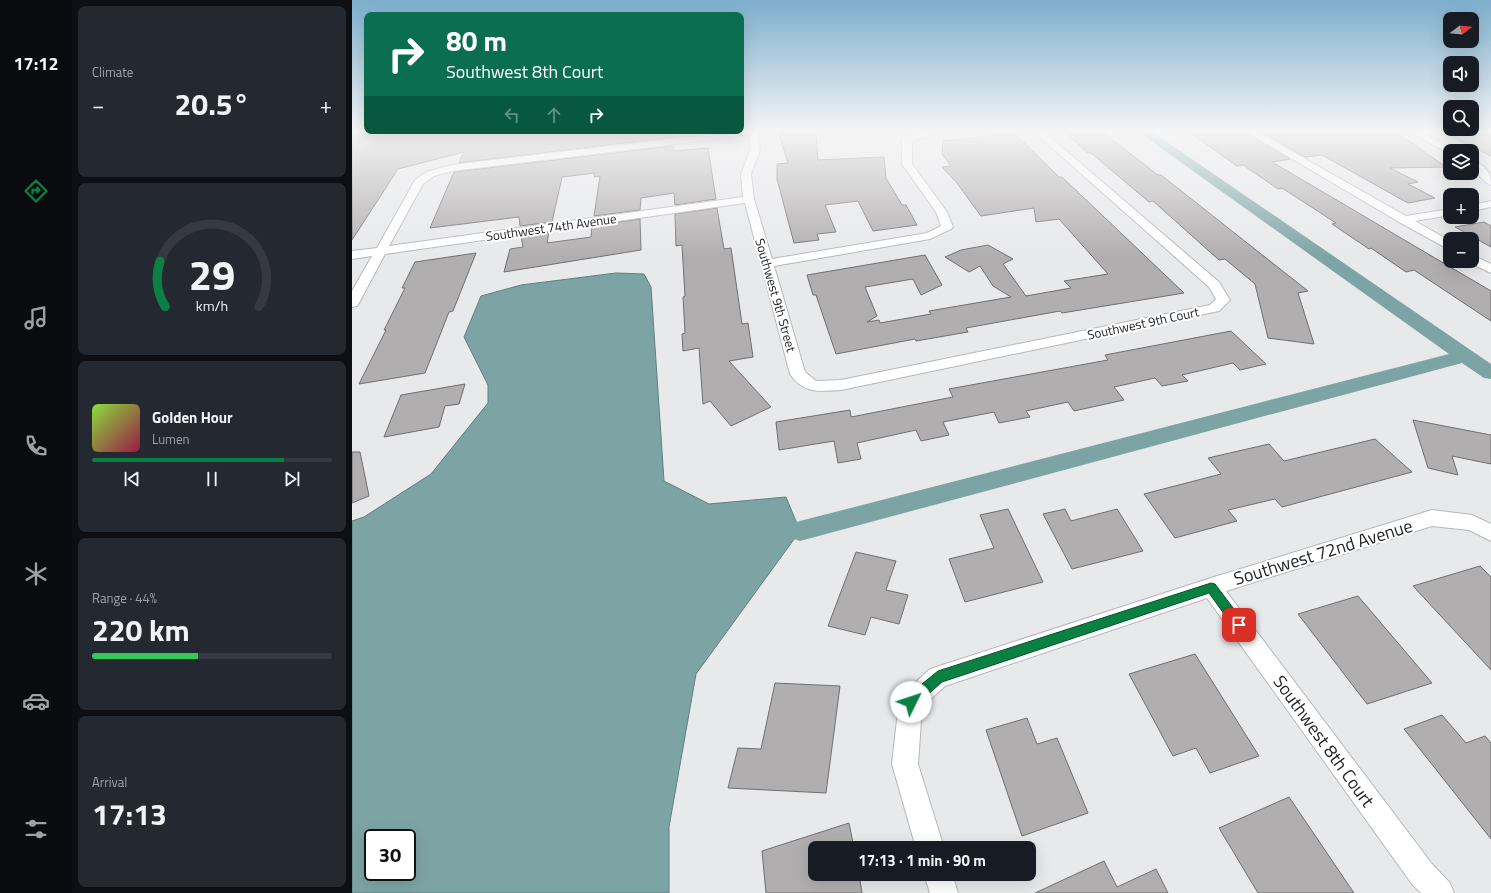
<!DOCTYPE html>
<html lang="en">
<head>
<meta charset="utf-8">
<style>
  :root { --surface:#171b24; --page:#242831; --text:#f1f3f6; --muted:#9ea1a6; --line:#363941; --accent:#0b8043 }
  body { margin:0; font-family:"Titillium Web",sans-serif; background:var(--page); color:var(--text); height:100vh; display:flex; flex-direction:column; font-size:15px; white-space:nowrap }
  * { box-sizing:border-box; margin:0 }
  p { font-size:13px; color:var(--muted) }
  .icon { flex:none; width:22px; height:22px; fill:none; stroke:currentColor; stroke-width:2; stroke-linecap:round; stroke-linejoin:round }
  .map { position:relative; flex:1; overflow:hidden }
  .details { display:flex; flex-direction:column; gap:6px; padding:6px; background:#0d0f14; width:280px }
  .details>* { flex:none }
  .guide { position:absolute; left:12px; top:12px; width:380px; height:122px; border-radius:8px; box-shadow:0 4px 16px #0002; background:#0b6e4f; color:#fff; overflow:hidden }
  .needle { width:26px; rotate:74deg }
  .controls { position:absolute; left:1091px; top:12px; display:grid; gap:8px }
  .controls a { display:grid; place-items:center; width:36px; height:36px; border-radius:8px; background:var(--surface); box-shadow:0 4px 16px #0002; font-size:20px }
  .speed { position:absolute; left:12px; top:829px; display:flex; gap:8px; font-size:20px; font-weight:700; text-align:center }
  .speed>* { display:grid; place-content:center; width:52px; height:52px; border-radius:50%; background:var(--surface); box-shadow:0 4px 16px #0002; line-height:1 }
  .speed .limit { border:2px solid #111; border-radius:6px; background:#fff; color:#111 }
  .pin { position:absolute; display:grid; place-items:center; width:34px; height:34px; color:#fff; margin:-17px; border-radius:8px; box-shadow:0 2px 6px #0006 }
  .me { position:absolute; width:44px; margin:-22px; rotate:49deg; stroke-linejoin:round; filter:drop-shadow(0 0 3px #0008) }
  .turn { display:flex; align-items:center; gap:14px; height:84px; padding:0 16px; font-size:18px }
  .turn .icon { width:52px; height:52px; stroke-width:2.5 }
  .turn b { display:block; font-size:28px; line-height:34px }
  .lanes { display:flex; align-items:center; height:38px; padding:0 16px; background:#0003; justify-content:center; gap:20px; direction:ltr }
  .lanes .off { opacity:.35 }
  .big { font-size:30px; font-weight:700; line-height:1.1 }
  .details .card { flex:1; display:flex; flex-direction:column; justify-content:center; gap:6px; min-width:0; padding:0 14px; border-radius:8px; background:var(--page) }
  .details .dial { align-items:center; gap:0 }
  .dial svg { height:104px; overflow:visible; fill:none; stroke:var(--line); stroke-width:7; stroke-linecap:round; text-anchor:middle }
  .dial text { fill:var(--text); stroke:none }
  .song { display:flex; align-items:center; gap:12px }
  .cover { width:48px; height:48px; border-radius:6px; background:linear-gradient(135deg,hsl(90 70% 55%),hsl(340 70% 35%)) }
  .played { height:4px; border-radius:2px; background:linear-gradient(90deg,var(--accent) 80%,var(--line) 80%) }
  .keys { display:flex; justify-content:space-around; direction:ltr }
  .heat { display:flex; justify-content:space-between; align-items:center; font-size:22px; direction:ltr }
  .charge { height:6px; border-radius:3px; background:linear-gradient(90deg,#34c759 44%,var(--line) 0) }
  .trip { position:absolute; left:456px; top:841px; width:228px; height:40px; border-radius:8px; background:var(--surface); box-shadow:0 4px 16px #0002; font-weight:700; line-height:40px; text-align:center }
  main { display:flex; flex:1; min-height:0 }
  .menu { display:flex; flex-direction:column; width:72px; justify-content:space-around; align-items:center; background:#090b0e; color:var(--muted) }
  .menu .icon { width:28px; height:28px }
  .menu .on { color:var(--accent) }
  .menu b { font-size:18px; color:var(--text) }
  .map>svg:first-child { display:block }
</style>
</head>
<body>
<main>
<nav class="menu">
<b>17:12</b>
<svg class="icon on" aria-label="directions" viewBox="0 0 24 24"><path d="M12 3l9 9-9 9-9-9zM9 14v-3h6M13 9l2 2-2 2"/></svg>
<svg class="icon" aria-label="music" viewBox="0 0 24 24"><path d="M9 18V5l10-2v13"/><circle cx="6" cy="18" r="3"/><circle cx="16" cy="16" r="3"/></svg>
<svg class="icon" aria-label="phone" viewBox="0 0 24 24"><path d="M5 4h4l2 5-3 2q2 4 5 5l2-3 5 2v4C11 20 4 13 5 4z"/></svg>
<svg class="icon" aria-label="climate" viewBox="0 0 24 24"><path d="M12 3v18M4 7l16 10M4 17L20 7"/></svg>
<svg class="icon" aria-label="car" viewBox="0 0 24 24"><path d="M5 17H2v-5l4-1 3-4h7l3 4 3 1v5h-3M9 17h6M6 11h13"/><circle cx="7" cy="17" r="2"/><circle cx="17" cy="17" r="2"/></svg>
<svg class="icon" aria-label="filters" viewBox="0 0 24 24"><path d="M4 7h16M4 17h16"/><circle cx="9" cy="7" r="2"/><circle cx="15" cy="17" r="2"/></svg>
</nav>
<section class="details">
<div class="card"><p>Climate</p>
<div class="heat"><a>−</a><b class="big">20.5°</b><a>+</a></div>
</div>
<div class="card dial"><svg viewBox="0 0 100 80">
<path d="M14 69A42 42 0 1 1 86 69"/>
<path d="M14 69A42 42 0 0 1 10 34" stroke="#0b8043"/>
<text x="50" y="56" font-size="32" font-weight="700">29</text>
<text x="50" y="72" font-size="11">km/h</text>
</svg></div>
<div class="card">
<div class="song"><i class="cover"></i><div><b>Golden Hour</b><p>Lumen</p></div></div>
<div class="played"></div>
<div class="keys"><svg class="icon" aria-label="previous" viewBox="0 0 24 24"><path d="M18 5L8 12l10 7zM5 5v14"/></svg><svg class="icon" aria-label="pause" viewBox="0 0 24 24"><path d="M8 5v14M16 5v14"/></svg><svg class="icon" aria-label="next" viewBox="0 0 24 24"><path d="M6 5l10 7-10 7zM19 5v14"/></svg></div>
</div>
<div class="card"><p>Range · 44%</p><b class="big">220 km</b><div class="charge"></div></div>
<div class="card"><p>Arrival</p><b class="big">17:13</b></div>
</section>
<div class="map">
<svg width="1139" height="893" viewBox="0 0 1139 893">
  <rect width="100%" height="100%" fill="#e8e9eb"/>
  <!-- water -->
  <path fill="#7da4a4" stroke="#627e7e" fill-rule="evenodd" d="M264,273L292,274L299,287L312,481L357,504L434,497L448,531L344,674L317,827V893H0V521L12,517L79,474L136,403V385L112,337L129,296L169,285ZM21,838H55V872H21Z"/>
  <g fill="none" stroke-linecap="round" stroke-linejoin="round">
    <!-- canal -->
    <path fill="#7da4a4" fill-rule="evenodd" d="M785,131H799L1139,364V379L1132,378L1110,363L448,541L439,538L436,531L439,524L448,521L1097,354Z"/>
  </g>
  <!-- building -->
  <g fill="#b1aeaf" stroke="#716e6f">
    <path d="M18,131H194V134L218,132V134L241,131H321V137L107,163L112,152L46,169L0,240V133Z"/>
    <path d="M426,131H464L466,160L532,157L534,178L550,205H554L565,225L521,231L506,201L473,205L484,232L465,234L467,240L442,243L425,179V164L436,163Z"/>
    <path d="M712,131H749L806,175H809L956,291L946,293L962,344L916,338L903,284L873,259L867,260L801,201L797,202L739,153H736Z"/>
    <path d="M836,131H892L938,159L920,162L1139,291V321L1062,270L1054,272L1019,248L1017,249L980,224L984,223L930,188L926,189L891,165L885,166Z"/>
    <path d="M908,131H1043L1094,167L1038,168L1066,182L1056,184L1083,198L1056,203L970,155L953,157Z"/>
    <path d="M1088,131H1139V156Z"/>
    <path d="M662,133L707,177H710L832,293L710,313L708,311L614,328L616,332L564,341L563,339L484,354L464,295H461L455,275L573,255L590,285L569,295L561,279L513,287L525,316L515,322L527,320L528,323L579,314L577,311L659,297L641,286L628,266L617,272L593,257L609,250L636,245L661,259L651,264L674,296L719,288L712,281L756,274L707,219L684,222L682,208L629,216L605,183L590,167L599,166L590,154L591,141Z"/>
    <path d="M321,146L322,151L356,148L364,199L323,205L322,193L289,198L288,210L242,216L248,176L242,177L243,173L210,177L200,222L168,226L167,217L78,228L102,172Z"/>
    <path d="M365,208L372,249L379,248L390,324L396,323L401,357L377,361L419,407L379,426L358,401L351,404L347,348L331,351L330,334L333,333L331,297L333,296L330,245L324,246L323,214Z"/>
    <path d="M288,219L289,250L152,272L158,249L171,247L169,236L197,232L195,243L239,237L240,226Z"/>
    <path d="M1132,222L1139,226V247L1103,227Z"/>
    <path d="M124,253L101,311L97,312L73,373L7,384L34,330H32L53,288H50L63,262Z"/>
    <path d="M879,331L914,364L888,370L881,363L830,375L836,381L810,386L803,378L762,387L772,400L722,411L716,402L674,411L678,417L647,423L642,412L591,422L597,435L569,441L564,430L505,443L509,459L486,463L482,441L427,450L424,422L498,410L499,417L601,397L597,389L756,360L753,355Z"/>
    <path d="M113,384L107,404L93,406L87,427L32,437L49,395Z"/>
    <path d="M1061,420L1139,435V464L1100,456L1106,475L1076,468Z"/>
    <path d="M1023,439L1060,472L930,507L923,499L876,510L885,521L823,538L792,494L869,474L856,458L917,444L932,461Z"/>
    <path d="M0,452H8L17,496L0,503Z"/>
    <path d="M656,509L691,582L613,602L597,559L642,548L628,515Z"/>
    <path d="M713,509L719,521L765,509L791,551L720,569L691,514Z"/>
    <path d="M504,552L544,561L534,590L556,595L547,624L519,617L513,635L476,626Z"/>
    <path d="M1128,566L1139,577V670L1061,586Z"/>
    <path d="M1006,596L1080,683L1015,704L946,614Z"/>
    <path d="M843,654L907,756L858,773L844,748L821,756L777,674Z"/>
    <path d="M423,683L488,686L474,793L376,788L386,748L409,749Z"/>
    <path d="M1090,715L1114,743L1133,736L1139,743V839L1052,729Z"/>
    <path d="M675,718L685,744L705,738L736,813L670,836L634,730Z"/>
    <path d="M937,797L1002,893H906L867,828Z"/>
    <path d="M497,823L502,848H463V874H507L510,893H414L410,851Z"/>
    <path d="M752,861L765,887L804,869L816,893H683Z"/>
  </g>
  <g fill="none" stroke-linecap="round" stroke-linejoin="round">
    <defs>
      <g id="minor">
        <path d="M384,131H406L408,150L399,174L402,199L420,259L575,233L589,226L584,212L550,164V139L552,137L577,131H594L560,141V164L595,212L601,227L599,229L578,239L422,266L453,372L464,381L489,380L858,305L864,299L857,287L681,131H691L867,282L878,300L867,311L862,312L489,390C468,391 452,395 438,374L393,203L33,254L7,303L5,306L0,307V291L20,256L0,259V251L25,248L63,180L74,172L99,165ZM397,135L398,150L389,174L391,197L37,246L71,184L82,176L100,171Z"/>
        <path d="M893,131H904L1054,216L1098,209V215L1063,221L1098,241V250L1047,222Z"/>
        <path d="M1056,131H1067L1104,151L1096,153Z"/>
        <path d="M1120,161C1133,164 1139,173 1139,185C1132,183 1126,173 1120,169Z"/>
        <path d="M1139,201V207L1120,211V205Z"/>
        <path d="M1120,255L1139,264V273L1116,262L1120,261Z"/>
        <path d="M1080,510L1120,515L1139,524V541L1117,530L1080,526L874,591L1080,864L1098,883L1102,893H1069L1060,884L855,598L593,686L570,707L566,764L592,848H564L540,764L547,702L551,694L578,669L859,578Z"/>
        <path d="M572,874H600L606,893H578Z"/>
      </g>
    </defs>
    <!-- minor casing -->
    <use href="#minor" stroke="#b6b7b9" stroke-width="2"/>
    <!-- minor -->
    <use href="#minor" fill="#fff" fill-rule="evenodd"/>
  </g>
  <!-- sky -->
  <linearGradient id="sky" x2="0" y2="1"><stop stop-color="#7daecd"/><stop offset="0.51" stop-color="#f5f5f6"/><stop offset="1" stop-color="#f5f5f6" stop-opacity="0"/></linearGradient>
  <rect width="1139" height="256" fill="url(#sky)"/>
  <!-- route -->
  <path fill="#0b8043" stroke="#07532c" d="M859,583L863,584L891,621L892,625L891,629L887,630L883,629L857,593L590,682L563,706L559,708L554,706L552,702L554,697L586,671Z"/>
  <g text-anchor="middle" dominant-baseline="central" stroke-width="4" stroke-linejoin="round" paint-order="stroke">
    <!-- far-street labels -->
    <g font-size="13" fill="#232425" stroke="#fff">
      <text transform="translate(199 227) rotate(-8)">Southwest 74th Avenue</text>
      <text transform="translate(424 295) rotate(74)">Southwest 9th Street</text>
      <text transform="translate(791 323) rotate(-12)">Southwest 9th Court</text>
    </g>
    <!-- near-street labels -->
    <g font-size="18" fill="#232425" stroke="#fff">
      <text transform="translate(971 552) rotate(-17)">Southwest 72nd Avenue</text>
      <text transform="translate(972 741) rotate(54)">Southwest 8th Court</text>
    </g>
  </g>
</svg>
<div class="controls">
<a><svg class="needle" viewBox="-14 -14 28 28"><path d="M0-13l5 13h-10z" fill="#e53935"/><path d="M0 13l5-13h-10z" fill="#9ea1a6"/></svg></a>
<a><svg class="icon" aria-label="sound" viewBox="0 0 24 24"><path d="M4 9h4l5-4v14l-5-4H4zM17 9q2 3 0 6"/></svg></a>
<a><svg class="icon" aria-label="search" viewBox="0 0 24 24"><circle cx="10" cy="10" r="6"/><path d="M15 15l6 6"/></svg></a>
<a><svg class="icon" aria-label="layers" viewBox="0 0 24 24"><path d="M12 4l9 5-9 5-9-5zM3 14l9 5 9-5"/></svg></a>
<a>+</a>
<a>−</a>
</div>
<div class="speed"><div class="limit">30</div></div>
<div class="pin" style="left:887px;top:625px;background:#d93025"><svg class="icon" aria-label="arrive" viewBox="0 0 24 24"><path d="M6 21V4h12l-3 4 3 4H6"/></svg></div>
<svg class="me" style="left:559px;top:702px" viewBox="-20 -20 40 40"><circle r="19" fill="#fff"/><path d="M0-13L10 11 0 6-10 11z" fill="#0b8043"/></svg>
<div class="trip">17:13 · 1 min · 90 m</div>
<div class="guide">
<div class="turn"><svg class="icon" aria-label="right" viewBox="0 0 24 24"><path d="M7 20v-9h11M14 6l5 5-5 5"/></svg><div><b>80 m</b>Southwest 8th Court</div></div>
<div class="lanes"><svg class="icon off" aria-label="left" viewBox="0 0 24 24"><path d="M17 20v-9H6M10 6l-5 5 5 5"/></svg><svg class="icon off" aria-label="ahead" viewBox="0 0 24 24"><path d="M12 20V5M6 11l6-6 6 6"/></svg><svg class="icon" aria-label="right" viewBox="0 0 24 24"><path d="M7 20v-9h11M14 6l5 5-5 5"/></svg></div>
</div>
</div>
</main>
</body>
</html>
